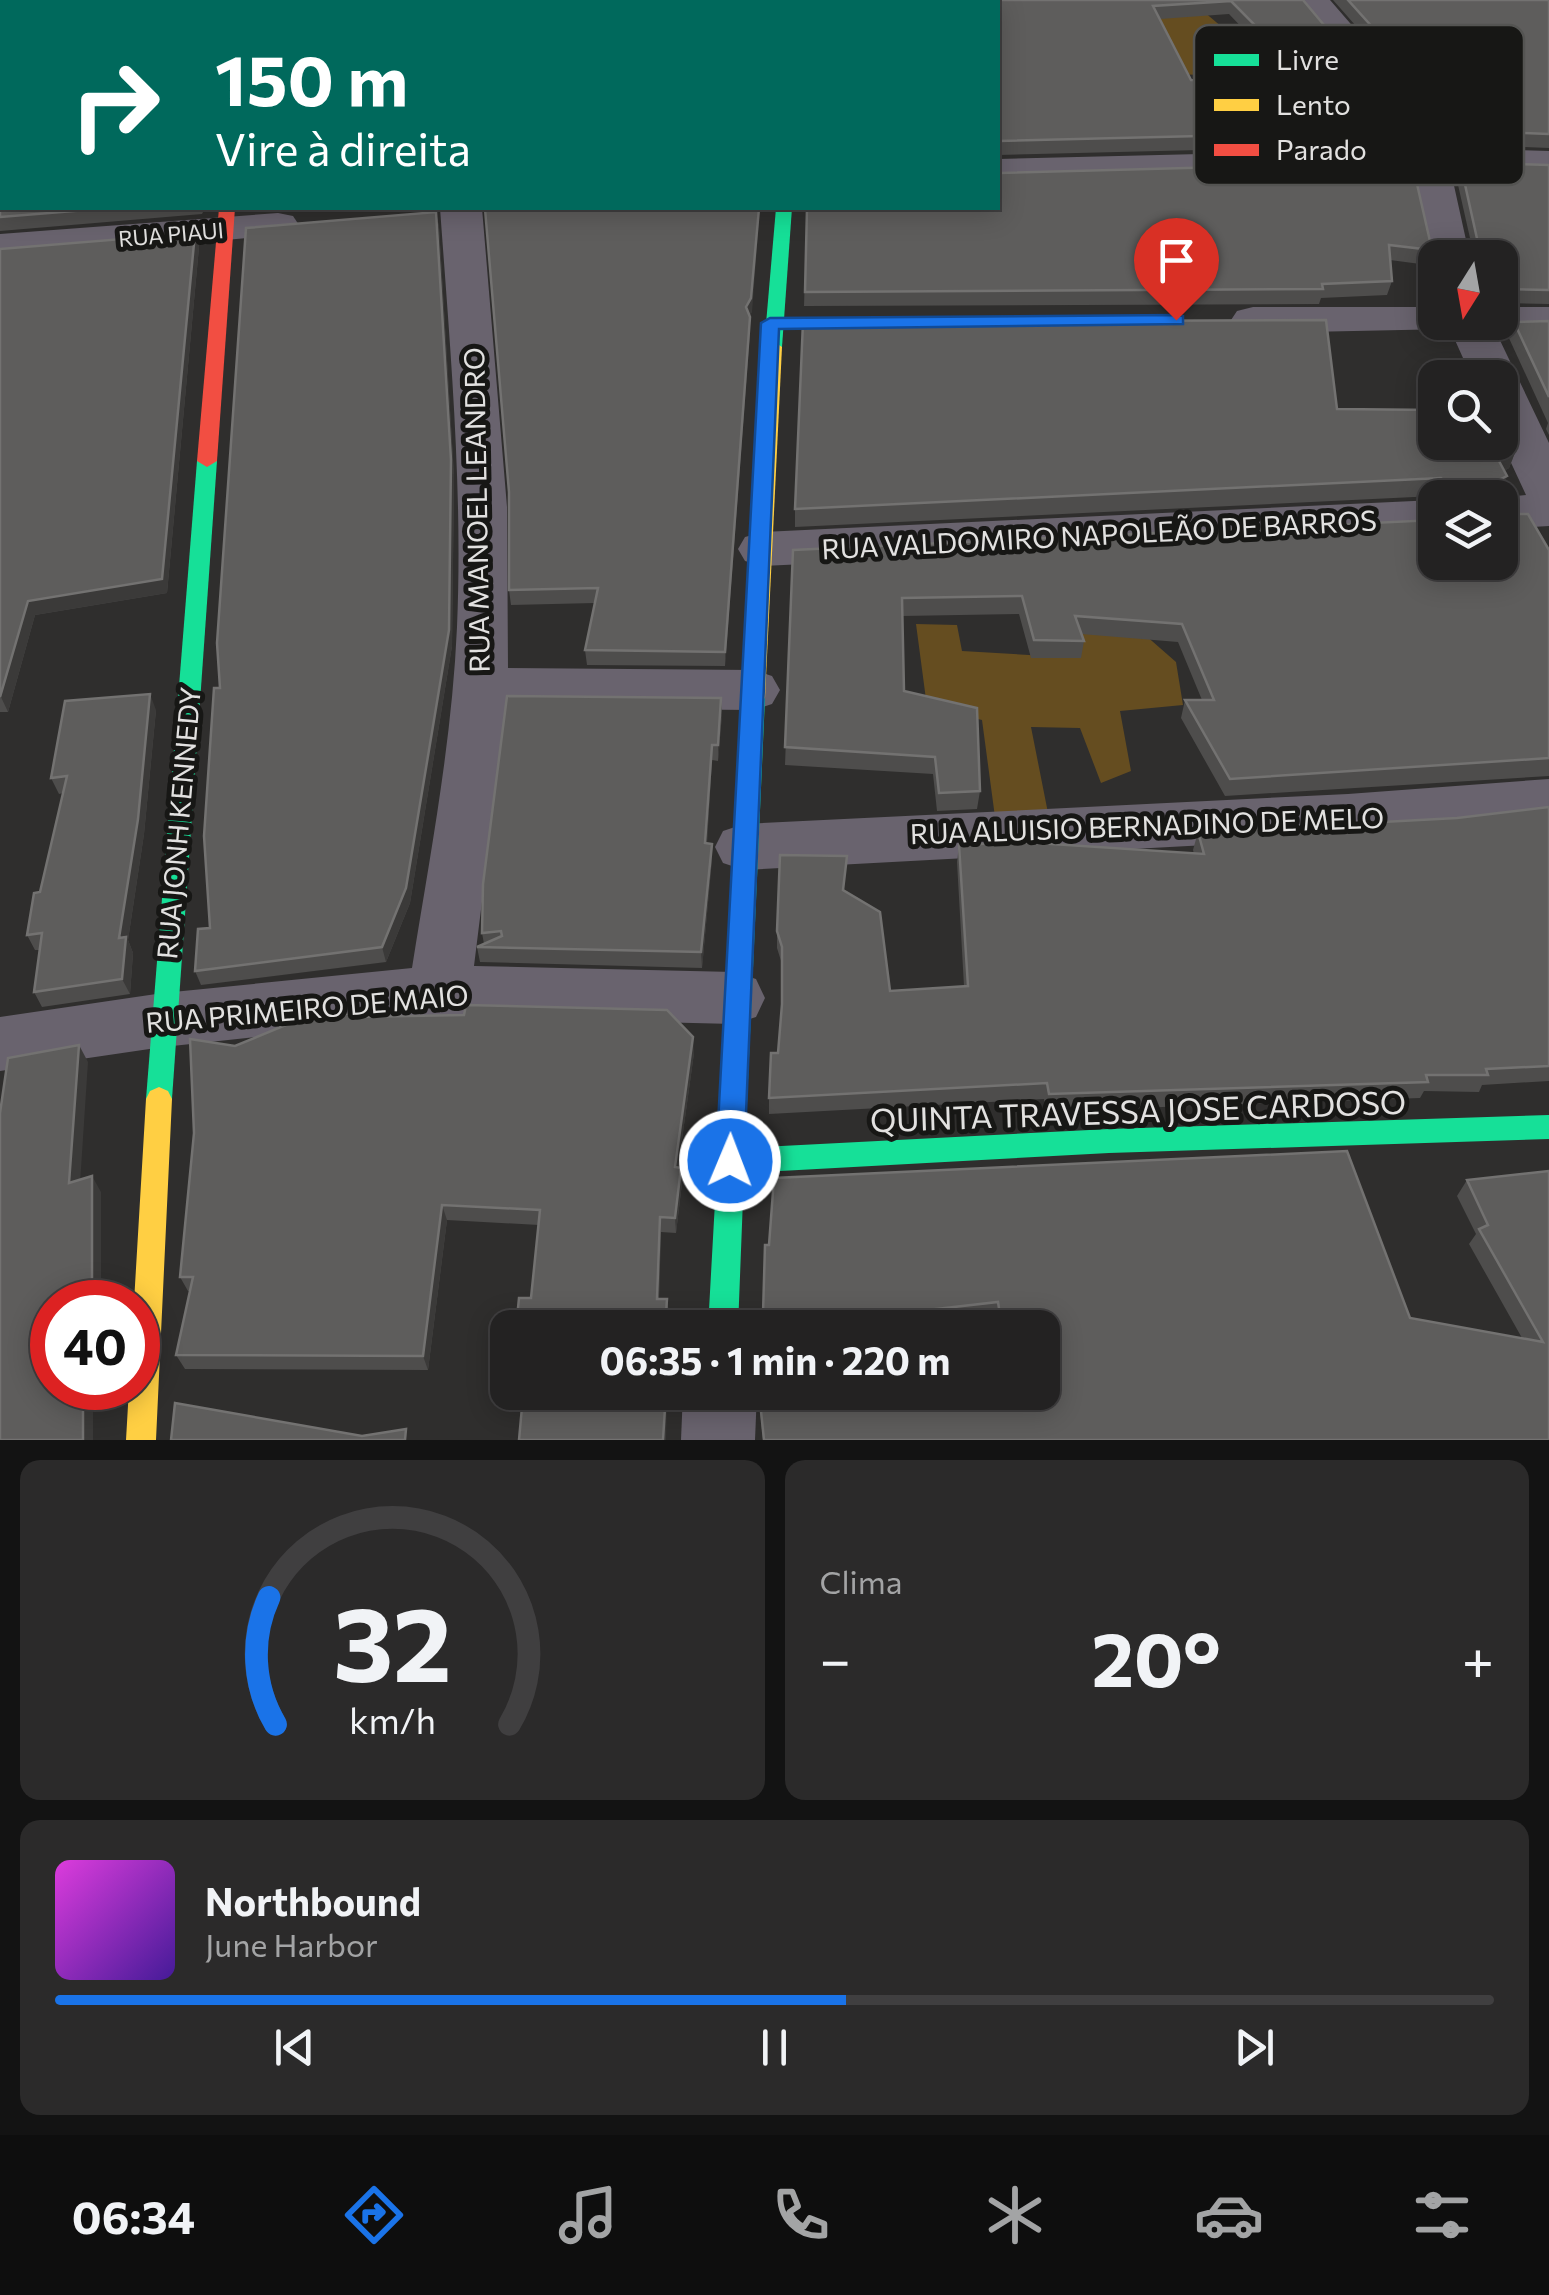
<!DOCTYPE html>
<html lang="pt">
<head>
<meta charset="utf-8">
<style>
  :root { --surface:#232222; --page:#2b2a2a; --text:#f1f3f6; --muted:#a3a4a5; --line:#403f40; --accent:#1a73e8 }
  body { margin:0; font-family:Commissioner,sans-serif; background:var(--page); color:var(--text); height:100vh; display:flex; flex-direction:column; font-size:38px; white-space:nowrap }
  * { box-sizing:border-box; margin:0 }
  p { font-size:32px; color:var(--muted) }
  .icon { flex:none; width:55px; height:55px; fill:none; stroke:currentColor; stroke-width:2; stroke-linecap:round; stroke-linejoin:round }
  .map { position:relative; height:1440px; overflow:hidden }
  .panel { display:flex; flex-direction:column; gap:20px; padding:20px; background:#131313; flex:1 }
  .panel>* { flex:none }
  .guide { position:absolute; left:0px; top:0px; width:1000px; height:210px; box-shadow:0 5px 25px #0003,0 0 0 2px var(--line); background:#00695c; color:#fff; overflow:hidden }
  .needle { width:65px; rotate:191deg }
  .fabs { position:absolute; left:1418px; top:240px; display:grid; gap:20px }
  .fabs a { display:grid; place-items:center; width:100px; height:100px; border-radius:20px; background:var(--surface); box-shadow:0 5px 25px #0003,0 0 0 2px var(--line); font-size:50px }
  .speed { position:absolute; left:30px; top:1280px; display:flex; gap:20px; font-size:50px; font-weight:700; text-align:center }
  .speed>* { display:grid; place-content:center; width:130px; height:130px; border-radius:50%; background:var(--surface); box-shadow:0 5px 25px #0003,0 0 0 2px var(--line); line-height:1 }
  .speed .limit { border:15px solid #d22; background:#fff; color:#111 }
  .pin { position:absolute; display:grid; place-items:center; width:85px; height:85px; color:#fff; margin:-102px -42px; border-radius:50% 50% 50% 0; rotate:-45deg; box-shadow:0 0 10px #0007 }
  .pin .icon { rotate:45deg }
  .me { position:absolute; width:110px; margin:-55px; rotate:1deg; stroke-linejoin:round; filter:drop-shadow(0 0 8px #0008) }
  .turn { display:flex; align-items:center; gap:35px; height:210px; padding:0 50px; font-size:45px }
  .turn .icon { width:130px; height:130px; stroke-width:2.5 }
  .turn b { display:block; font-size:70px; line-height:85px }
  .big { font-size:75px; font-weight:700; line-height:1.1 }
  .panel .tile { flex:1; display:flex; flex-direction:column; justify-content:center; gap:15px; min-width:0; padding:0 35px; border-radius:20px; background:var(--page) }
  .panel .dial { align-items:center; gap:0 }
  .dial svg { height:260px; overflow:visible; fill:none; stroke:var(--line); stroke-width:7; stroke-linecap:round; text-anchor:middle }
  .dial text { fill:var(--text); stroke:none }
  .song { display:flex; align-items:center; gap:30px }
  .cover { width:120px; height:120px; border-radius:15px; background:linear-gradient(135deg,hsl(300 70% 55%),hsl(260 70% 35%)) }
  .played { height:10px; border-radius:5px; background:linear-gradient(90deg,var(--accent) 55%,var(--line) 55%) }
  .keys { display:flex; justify-content:space-around; direction:ltr }
  .heat { display:flex; justify-content:space-between; align-items:center; font-size:55px; direction:ltr }
  .panel .tiles { flex:1; display:grid; gap:20px; grid-template-columns:1fr 1fr }
  .tile:last-child { grid-column:span 2 }
  .trip { position:absolute; left:490px; top:1310px; width:570px; height:100px; border-radius:20px; background:var(--surface); box-shadow:0 5px 25px #0003,0 0 0 2px var(--line); font-weight:700; line-height:100px; text-align:center }
  .tabs { display:flex; height:160px; justify-content:space-around; align-items:center; background:#0e0e0e; color:var(--muted) }
  .tabs .icon { width:70px; height:70px }
  .tabs .on { color:var(--accent) }
  .tabs b { font-size:45px; color:var(--text) }
  .map>svg:first-child { display:block }
</style>
</head>
<body>
<div class="map">
<svg width="1549" height="1440" viewBox="0 0 1549 1440">
  <rect width="100%" height="100%" fill="#2f2e2d"/>
  <!-- forest -->
  <g fill="#654d20">
    <path d="M1190,0L1268,66L1271,79L1180,74L1178,56L1152,1Z"/>
    <path d="M1071,615L1128,620L1176,662L1183,705L1120,711L1131,771L1101,783L1080,728L1031,727L1049,818L995,817L982,720L927,707L916,624L957,625L962,651L1080,658Z"/>
  </g>
  <g fill="none" stroke-linecap="round" stroke-linejoin="round">
    <!-- street -->
    <g fill="#69636e" fill-rule="evenodd">
      <path d="M1293,0H1330L1421,105L1446,148L1549,151V175L1451,172L1470,258H1435L1434,267L1428,258L1411,172L998,183V159L1406,149L1390,117Z"/>
      <path d="M440,208H482L507,507L508,668L753,670L772,676L780,690L772,704L753,710L506,708L474,966L734,972L756,979L765,998L756,1017L734,1024L440,1017L163,1047L0,1071V1017L163,993L412,968C430,855 452,742 457,627C463,487 450,347 440,208Z"/>
      <path d="M278,213L293,216L299,225L293,234L0,260V234Z"/>
      <path d="M1253,307H1435V322H1500V307H1549V333L1496,332L1549,443V526L1500,529V498H1496L1526,495L1500,439V378H1472L1450,329L1253,333L1237,329L1231,320L1237,311Z"/>
      <path d="M1435,500V534L763,566L745,561L738,549L745,537L763,532Z"/>
      <path d="M1549,779V823L1449,832L744,870L723,863L715,847L723,831L744,824L1348,794Z"/>
      <path d="M683,1392H757L755,1440H681Z"/>
    </g>
    <!-- fast -->
    <g fill="#16e098" fill-rule="evenodd">
      <path d="M776,208H792L782,347L773,353L764,347Z"/>
      <path d="M207,455L217,461L172,1099L168,1107L159,1111L150,1107L146,1099L197,461Z"/>
      <path d="M754,690L765,698L745,1148L1109,1129L1549,1115V1139L1109,1153L744,1173L738,1328H708L743,698Z"/>
    </g>
    <!-- slow -->
    <g fill="#ffcf43" fill-rule="evenodd">
      <path d="M773,341L782,347L765,698L754,706L743,698L764,347Z"/>
      <path d="M159,1087L168,1091L172,1099L156,1440H126L129,1388H138V1302H134L146,1099L150,1091Z"/>
    </g>
    <!-- jam -->
    <path fill="#f24e42" fill-rule="evenodd" d="M219,208H235L217,461L207,467L197,461Z"/>
  </g>
  <!-- wall -->
  <g fill="#4e4d4c" fill-rule="evenodd">
    <path d="M0,0H1303L1404,131L1400,145L998,155V2L2,208H205L202,214L0,231ZM1229,14L1295,83L1191,80L1160,19Z"/>
    <path d="M1333,0H1549V148L1448,144L1424,103Z"/>
    <path d="M1460,162L1549,165V304L1500,303V258H1440L1443,247H1472L1456,176Z"/>
    <path d="M1000,173L1432,250L1428,265L1390,260L1392,281L1387,295L1321,298L1319,304L804,306L807,208Z"/>
    <path d="M250,208H291L252,211Z"/>
    <path d="M436,212L439,227L454,476L452,646L410,903L386,962L201,985L195,971Z"/>
    <path d="M195,233L199,247L167,593L35,615L8,712H0V249Z"/>
    <path d="M752,312L749,316L750,331L725,666L587,665L585,650L595,603L511,605L509,590V492Z"/>
    <path d="M1549,321V435L1546,429L1548,423L1508,336L1514,322Z"/>
    <path d="M1337,409L1503,423L1516,450L1509,468L1504,471L1507,476L1501,492L1504,514L1549,550V776L1225,796L1181,718L1185,700H1202L1178,642L1081,634L1084,641L1081,658H1031L1019,614L902,616L904,691L980,791L977,809L937,811L933,774L785,765L793,550L1435,562L1500,498L1435,496L795,527V509Z"/>
    <path d="M156,710L144,834L128,940L133,953L130,994L42,1007L34,992L40,950H35L27,935L40,892L63,793L59,794L51,778Z"/>
    <path d="M722,714L718,761L712,760L707,843L712,859L702,968L480,962L477,947L484,944L482,933Z"/>
    <path d="M1549,807V1081L1482,1085L1479,1092L1424,1091L1420,1098L1046,1111L1044,1099L769,1114V1098L778,1053L782,1005V964L777,948V931L844,890L890,991L964,986L957,862L959,845L1194,854L1193,850L1198,832L1457,818Z"/>
    <path d="M354,1013L355,1017L694,1053L678,1168H681L682,1183L676,1233L661,1232L659,1299H667L669,1314L531,1298L539,1225L447,1220L428,1370L185,1369L176,1355L190,1291H188L180,1277L235,1046Z"/>
    <path d="M1549,1171V1440H763L758,1392H874L1010,1402L1008,1392H1042V1328H997L995,1316L898,1328H756L763,1314L765,1245L1410,1318L1522,1338L1469,1244L1476,1234L1457,1196L1467,1180Z"/>
  </g>
  <!-- shaded-wall -->
  <g fill="#3b3a39">
    <path d="M759,208H760L752,312L746,321V307Z"/>
    <path d="M436,212L439,227L454,476L452,646L410,903L386,962L382,947Z"/>
    <path d="M195,233L199,247L167,593L35,615L8,712L1,697L28,601Z"/>
    <path d="M750,317V331L725,666V652Z"/>
    <path d="M1516,450L1509,468L1492,479L1499,461Z"/>
    <path d="M1507,476L1500,494L1499,480Z"/>
    <path d="M150,694L156,710L144,834L128,940L133,953L130,994L122,979L119,938Z"/>
    <path d="M721,698L722,714L718,761V745Z"/>
    <path d="M712,745V760L706,858L705,843Z"/>
    <path d="M712,844V859L702,968L701,952Z"/>
    <path d="M693,1037L694,1053L676,1183L675,1167Z"/>
    <path d="M79,1045L88,1062L79,1199L69,1183Z"/>
    <path d="M681,1168L682,1183L676,1233L675,1218Z"/>
    <path d="M92,1176L101,1192V1302H84Z"/>
    <path d="M442,1205L447,1220L428,1370L423,1356Z"/>
    <path d="M660,1217L661,1232L658,1314L657,1299Z"/>
    <rect x="83" y="1388" width="10" height="52"/>
    <path d="M666,1392H667L666,1440H663Z"/>
  </g>
  <!-- building -->
  <g fill="#5e5d5c" stroke="#737271" stroke-width="2.5" fill-rule="evenodd">
    <path d="M0,0H1303L1391,105L1404,131L999,141L998,155V2H2V208H111L0,217ZM1231,1L1312,83L1191,80L1153,6Z"/>
    <path d="M1348,0H1549V134L1452,130L1428,89Z"/>
    <path d="M1412,162L1432,250L1389,245L1392,281L1322,284L1323,289L805,292L807,208H998V171L1000,173Z"/>
    <path d="M1460,162L1549,165V290L1505,289L1500,296V258H1483L1442,252L1443,247H1475L1478,243Z"/>
    <path d="M489,208H759L751,298L746,307L750,317L725,652L585,650L598,588L509,590V492L485,209Z"/>
    <path d="M436,212L451,460L449,630L406,888L382,947L195,971L198,929L210,928L204,836L214,688H220L217,643L246,228Z"/>
    <path d="M195,233L162,579L28,601L0,697V249Z"/>
    <path d="M1326,320L1337,409L1435,410V442H1500V410H1503V423L1516,450L1499,461L1507,476L1499,480L1504,514H1528L1549,550V758L1230,779L1185,700H1214L1182,624L1075,616L1084,641L1034,640L1022,596L902,598L904,691L977,708L980,791L939,793L935,757L785,747L793,550L1435,520V562H1500V498H1444L1445,482L1441,478L795,509L803,322Z"/>
    <path d="M1549,321V397L1514,322Z"/>
    <path d="M150,694L138,819L119,938L126,937L122,979L34,992L42,933L27,935L34,893L40,892L67,776L51,778L65,701Z"/>
    <path d="M507,696L721,698L718,745H712L705,843L712,844L701,952L477,947L502,936L501,931L482,933L483,884Z"/>
    <path d="M1549,807V1066L1486,1069L1488,1075H1426L1428,1082L1049,1094L1047,1083L769,1098L771,1053H778L782,1004V947L777,931L780,855L847,856L843,890L880,912L890,991L968,986L959,845L1021,842L1204,854L1198,832L1457,818Z"/>
    <path d="M466,1005L667,1010L693,1037L675,1167L681,1168L675,1218L660,1217L657,1299H667L665,1328H516L519,1298H531L540,1210L442,1205L423,1356L176,1355L193,1277H180L194,1133L190,1039L235,1046L300,1019L354,1013L352,1017L464,1015Z"/>
    <path d="M79,1045L69,1183L92,1176V1292L84,1295V1302H52V1388H83V1440H0V1113L8,1058Z"/>
    <path d="M1347,1151L1410,1318L1543,1342L1479,1229L1488,1225L1467,1180L1549,1171V1440H764L759,1392H874L1016,1403L1014,1392H1042V1328H1002L998,1302L866,1317L867,1328H756V1317L763,1314L765,1245H769L774,1178Z"/>
    <path d="M603,1392H666L663,1440H519L522,1407Z"/>
    <path d="M175,1403L362,1436L406,1429L405,1440H171Z"/>
  </g>
  <!-- route -->
  <path fill="#1a73e8" stroke="#114b97" stroke-width="2.5" d="M1176,315L1183,316V324L779,329L744,1161L740,1170L730,1174L720,1170L716,1161L761,323L770,318Z"/>
  <g text-anchor="middle" dominant-baseline="central" stroke-width="10" stroke-linejoin="round" paint-order="stroke">
    <!-- far-street labels -->
    <g font-size="22" fill="#e2e1e0" stroke="#171715">
      <text transform="translate(171 234) rotate(-5)">RUA PIAUI</text>
    </g>
    <!-- street labels -->
    <g font-size="28" fill="#e2e1e0" stroke="#171715">
      <text transform="translate(476 510) rotate(-91)">RUA MANOEL LEANDRO</text>
      <text transform="translate(1099 534) rotate(-3)">RUA VALDOMIRO NAPOLEÃO DE BARROS</text>
      <text transform="translate(178 823) rotate(-85)">RUA JONH KENNEDY</text>
      <text transform="translate(1147 825) rotate(-2)">RUA ALUISIO BERNADINO DE MELO</text>
      <text transform="translate(307 1008) rotate(-5)">RUA PRIMEIRO DE MAIO</text>
    </g>
    <!-- near-street labels -->
    <g font-size="32" fill="#e2e1e0" stroke="#171715">
      <text transform="translate(1138 1110) rotate(-2)">QUINTA TRAVESSA JOSE CARDOSO</text>
    </g>
  </g>
  <!-- legend -->
  <rect x="1194" y="25" width="330" height="160" rx="15" fill="#171715" stroke="#545452" stroke-width="2.5"/>
  <rect x="1214" y="54" width="45" height="12" fill="#16e098"/>
  <rect x="1214" y="99" width="45" height="12" fill="#ffcf43"/>
  <rect x="1214" y="144" width="45" height="12" fill="#f24e42"/>
  <g font-size="28" fill="#e2e1e0">
    <text x="1276" y="70">Livre</text>
    <text x="1276" y="115">Lento</text>
    <text x="1276" y="160">Parado</text>
  </g>
</svg>
<div class="fabs">
<a><svg class="needle" viewBox="-14 -14 28 28"><path d="M0-13l5 13h-10z" fill="#e53935"/><path d="M0 13l5-13h-10z" fill="#a3a4a5"/></svg></a>
<a><svg class="icon" aria-label="search" viewBox="0 0 24 24"><circle cx="10" cy="10" r="6"/><path d="M15 15l6 6"/></svg></a>
<a><svg class="icon" aria-label="layers" viewBox="0 0 24 24"><path d="M12 4l9 5-9 5-9-5zM3 14l9 5 9-5"/></svg></a>
</div>
<div class="speed"><div class="limit">40</div></div>
<div class="pin" style="left:1176px;top:320px;background:#d93025"><svg class="icon" aria-label="arrive" viewBox="0 0 24 24"><path d="M6 21V4h12l-3 4 3 4H6"/></svg></div>
<svg class="me" style="left:730px;top:1161px" viewBox="-20 -20 40 40"><circle r="17" fill="#1a73e8" stroke="#fff" stroke-width="3"/><path d="M0-11L8 9 0 5-8 9z" fill="#fff"/></svg>
<div class="trip">06:35 · 1 min · 220 m</div>
<div class="guide">
<div class="turn"><svg class="icon" aria-label="right" viewBox="0 0 24 24"><path d="M7 20v-9h11M14 6l5 5-5 5"/></svg><div><b>150 m</b>Vire à direita</div></div>
</div>
</div>
<section class="panel">
<div class="tiles">
<div class="tile dial"><svg viewBox="0 0 100 80">
<path d="M14 69A42 42 0 1 1 86 69"/>
<path d="M14 69A42 42 0 0 1 12 30" stroke="#1a73e8"/>
<text x="50" y="56" font-size="32" font-weight="700">32</text>
<text x="50" y="72" font-size="11">km/h</text>
</svg></div>
<div class="tile"><p>Clima</p>
<div class="heat"><a>−</a><b class="big">20°</b><a>+</a></div>
</div>
<div class="tile">
<div class="song"><i class="cover"></i><div><b>Northbound</b><p>June Harbor</p></div></div>
<div class="played"></div>
<div class="keys"><svg class="icon" aria-label="previous" viewBox="0 0 24 24"><path d="M18 5L8 12l10 7zM5 5v14"/></svg><svg class="icon" aria-label="pause" viewBox="0 0 24 24"><path d="M8 5v14M16 5v14"/></svg><svg class="icon" aria-label="next" viewBox="0 0 24 24"><path d="M6 5l10 7-10 7zM19 5v14"/></svg></div>
</div>
</div>
</section>
<nav class="tabs">
<b>06:34</b>
<svg class="icon on" aria-label="directions" viewBox="0 0 24 24"><path d="M12 3l9 9-9 9-9-9zM9 14v-3h6M13 9l2 2-2 2"/></svg>
<svg class="icon" aria-label="music" viewBox="0 0 24 24"><path d="M9 18V5l10-2v13"/><circle cx="6" cy="18" r="3"/><circle cx="16" cy="16" r="3"/></svg>
<svg class="icon" aria-label="phone" viewBox="0 0 24 24"><path d="M5 4h4l2 5-3 2q2 4 5 5l2-3 5 2v4C11 20 4 13 5 4z"/></svg>
<svg class="icon" aria-label="climate" viewBox="0 0 24 24"><path d="M12 3v18M4 7l16 10M4 17L20 7"/></svg>
<svg class="icon" aria-label="car" viewBox="0 0 24 24"><path d="M5 17H2v-5l4-1 3-4h7l3 4 3 1v5h-3M9 17h6M6 11h13"/><circle cx="7" cy="17" r="2"/><circle cx="17" cy="17" r="2"/></svg>
<svg class="icon" aria-label="filters" viewBox="0 0 24 24"><path d="M4 7h16M4 17h16"/><circle cx="9" cy="7" r="2"/><circle cx="15" cy="17" r="2"/></svg>
</nav>
</body>
</html>
